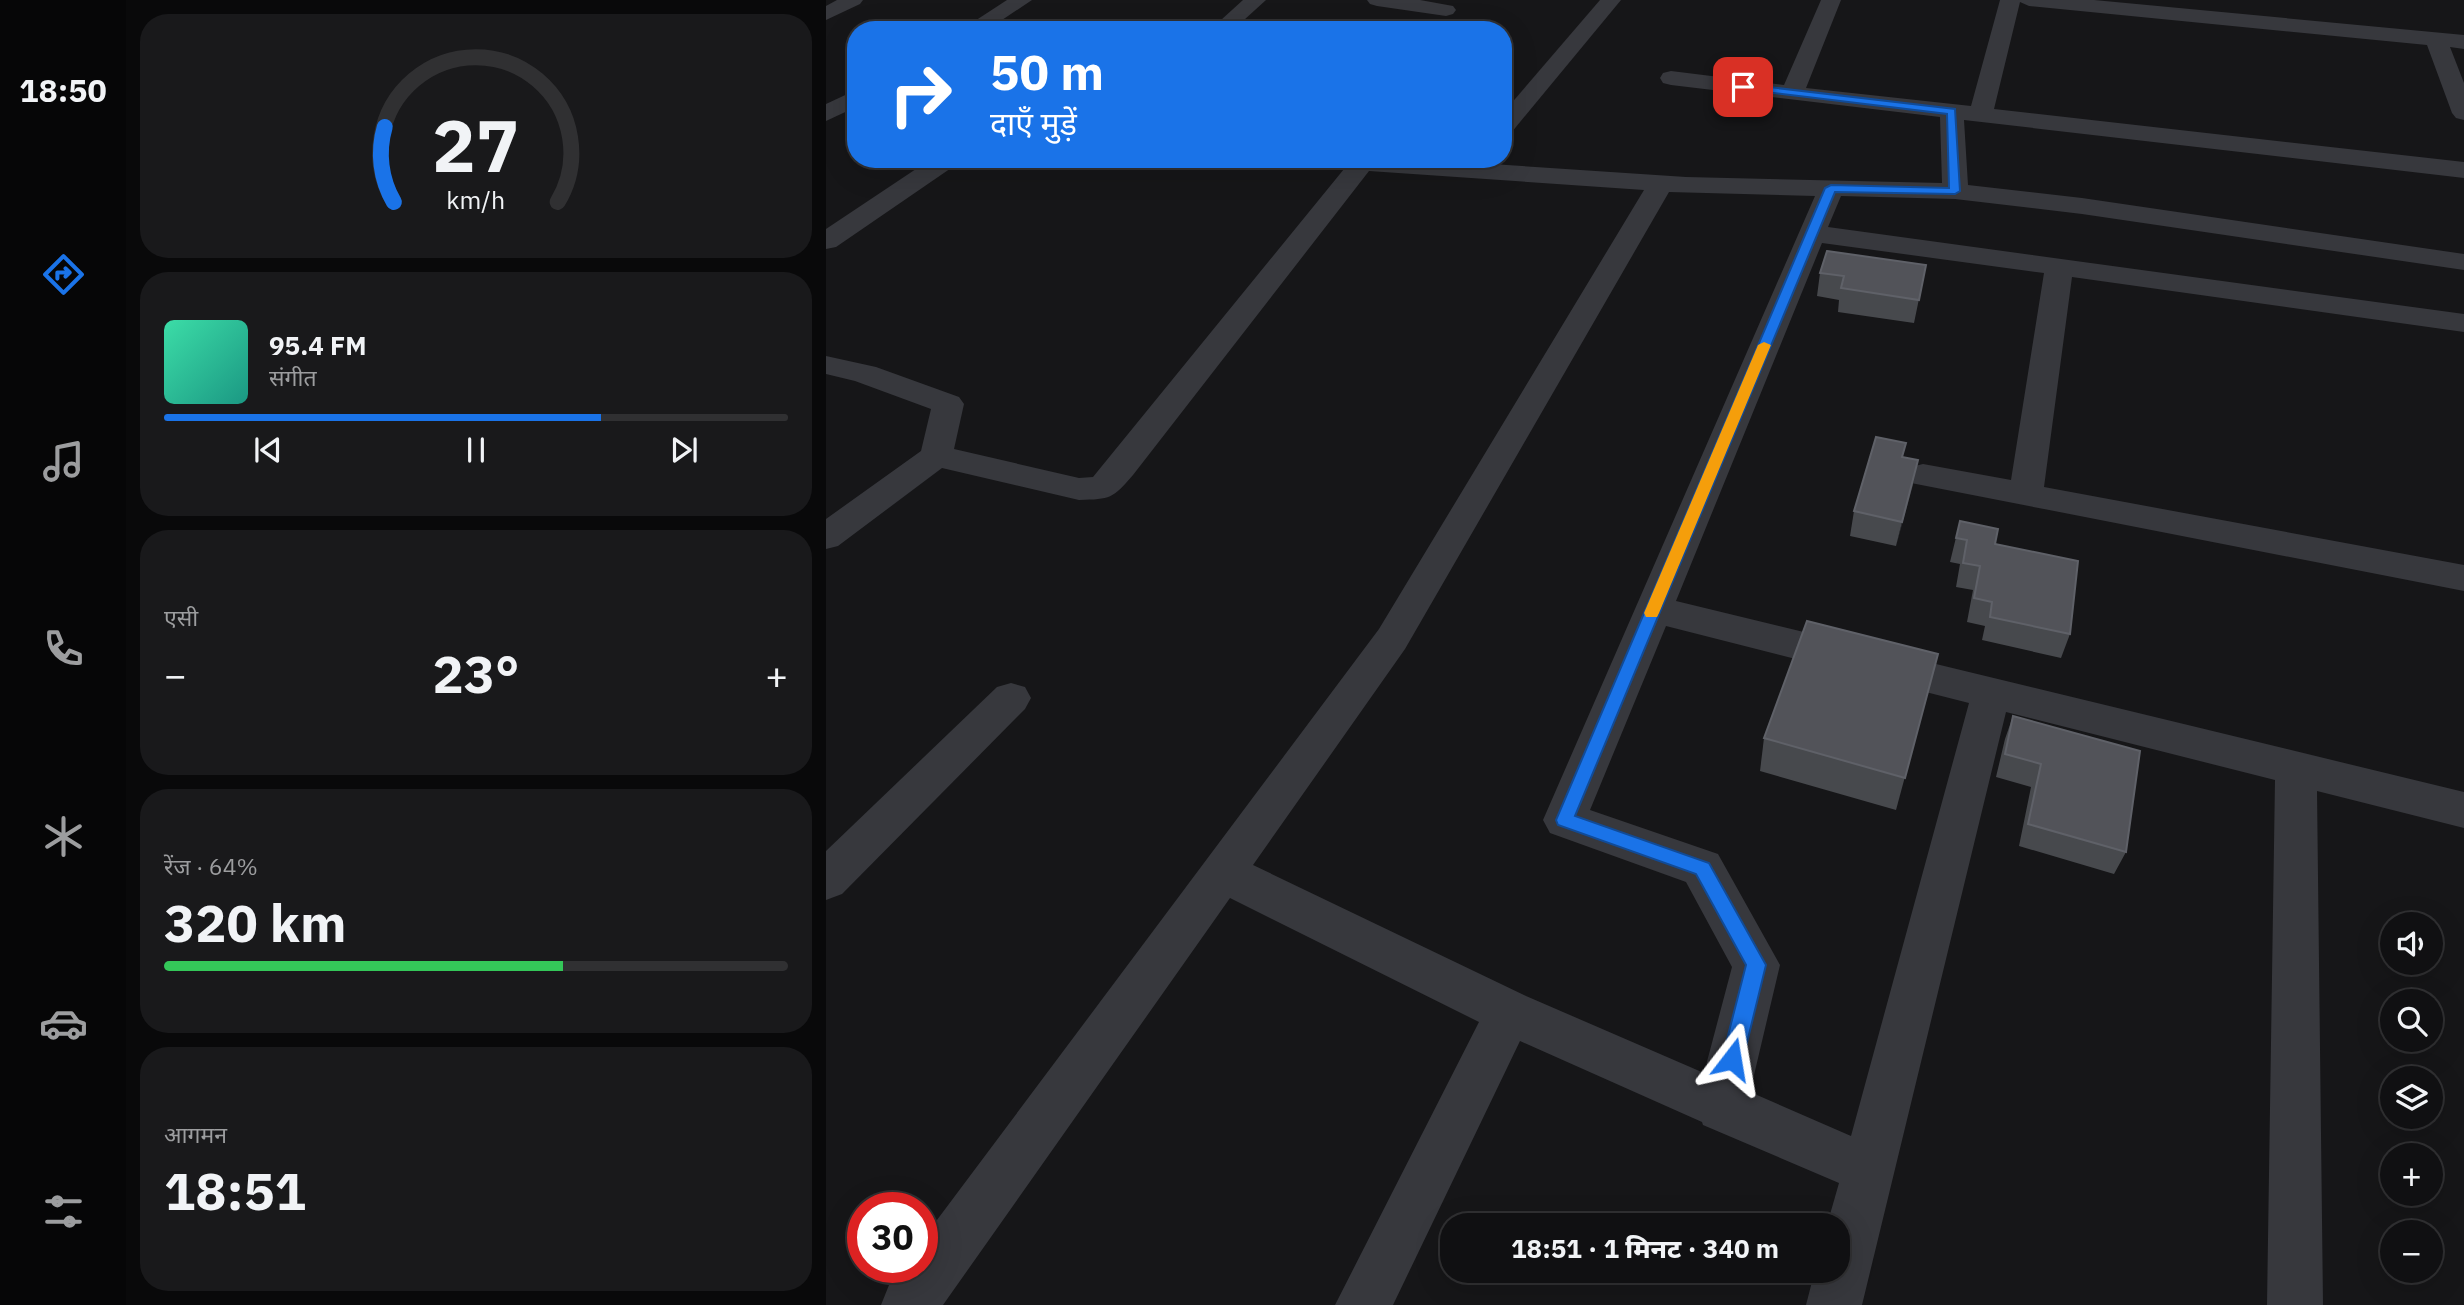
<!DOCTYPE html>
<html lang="hi">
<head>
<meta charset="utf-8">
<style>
  :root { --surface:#101012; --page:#19191b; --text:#f1f3f6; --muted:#9c9d9f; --line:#303032; --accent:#1a73e8 }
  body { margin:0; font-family:"IBM Plex Sans","Noto Sans Devanagari",sans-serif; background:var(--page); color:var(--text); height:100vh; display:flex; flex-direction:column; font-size:26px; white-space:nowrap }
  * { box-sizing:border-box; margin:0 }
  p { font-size:23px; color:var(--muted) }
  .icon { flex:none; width:38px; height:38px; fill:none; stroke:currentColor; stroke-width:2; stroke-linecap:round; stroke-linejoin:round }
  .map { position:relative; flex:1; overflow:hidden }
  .sheet { display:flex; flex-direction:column; gap:14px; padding:14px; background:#09090a; width:700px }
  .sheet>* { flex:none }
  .top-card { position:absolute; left:21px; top:21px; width:665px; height:147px; border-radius:28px; box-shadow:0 7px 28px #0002,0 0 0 2px var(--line); background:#1a73e8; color:#fff; overflow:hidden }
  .tools { position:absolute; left:1554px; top:912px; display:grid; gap:14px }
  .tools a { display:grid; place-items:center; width:63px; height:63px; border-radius:50%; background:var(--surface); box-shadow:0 7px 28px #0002,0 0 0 2px var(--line); font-size:35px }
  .speed { position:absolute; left:21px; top:1192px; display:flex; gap:14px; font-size:35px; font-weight:700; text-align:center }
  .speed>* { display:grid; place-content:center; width:91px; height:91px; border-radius:50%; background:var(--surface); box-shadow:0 7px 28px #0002,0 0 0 2px var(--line); line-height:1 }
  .speed .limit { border:10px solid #d22; background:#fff; color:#111 }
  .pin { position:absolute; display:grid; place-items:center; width:60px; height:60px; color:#fff; margin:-30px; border-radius:14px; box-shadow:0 4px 10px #0006 }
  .me { position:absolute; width:77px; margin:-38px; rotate:14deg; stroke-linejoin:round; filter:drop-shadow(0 0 5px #0008) }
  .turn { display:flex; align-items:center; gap:24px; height:147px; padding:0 28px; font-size:32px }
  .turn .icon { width:91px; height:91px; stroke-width:2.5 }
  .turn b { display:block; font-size:49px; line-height:60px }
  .big { font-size:52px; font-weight:800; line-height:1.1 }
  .sheet .tile { flex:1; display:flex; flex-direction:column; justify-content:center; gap:10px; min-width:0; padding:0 24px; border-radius:28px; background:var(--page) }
  .sheet .dial { align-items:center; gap:0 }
  .dial svg { height:182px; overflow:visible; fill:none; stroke:var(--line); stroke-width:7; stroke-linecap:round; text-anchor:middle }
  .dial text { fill:var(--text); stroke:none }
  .song { display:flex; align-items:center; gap:21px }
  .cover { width:84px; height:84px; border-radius:10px; background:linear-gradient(135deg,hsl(160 70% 55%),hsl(170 70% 35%)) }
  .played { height:7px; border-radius:4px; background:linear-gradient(90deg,var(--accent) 70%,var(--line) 70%) }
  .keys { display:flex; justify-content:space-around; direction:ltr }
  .heat { display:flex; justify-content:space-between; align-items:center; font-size:38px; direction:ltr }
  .charge { height:10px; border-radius:5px; background:linear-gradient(90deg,#34c759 64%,var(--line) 0) }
  .trip { position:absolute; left:614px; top:1213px; width:410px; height:70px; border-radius:28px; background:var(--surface); box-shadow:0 7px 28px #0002,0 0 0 2px var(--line); font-weight:800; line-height:70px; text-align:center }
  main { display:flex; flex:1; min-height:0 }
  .tabs { display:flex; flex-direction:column; width:126px; justify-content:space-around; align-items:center; background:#060607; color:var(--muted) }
  .tabs .icon { width:49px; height:49px }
  .tabs .on { color:var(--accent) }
  .tabs b { font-size:32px; color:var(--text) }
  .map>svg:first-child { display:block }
</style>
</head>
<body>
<main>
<nav class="tabs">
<b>18:50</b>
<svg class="icon on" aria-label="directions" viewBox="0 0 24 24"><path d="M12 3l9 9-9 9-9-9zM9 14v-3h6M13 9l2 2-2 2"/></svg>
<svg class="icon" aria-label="music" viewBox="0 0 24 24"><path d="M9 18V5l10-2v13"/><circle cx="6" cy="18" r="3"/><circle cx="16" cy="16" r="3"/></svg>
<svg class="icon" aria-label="phone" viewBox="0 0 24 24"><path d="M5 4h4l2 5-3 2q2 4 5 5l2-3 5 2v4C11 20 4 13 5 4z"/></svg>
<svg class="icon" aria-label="climate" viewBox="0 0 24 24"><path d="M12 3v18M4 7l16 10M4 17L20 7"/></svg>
<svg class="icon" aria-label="car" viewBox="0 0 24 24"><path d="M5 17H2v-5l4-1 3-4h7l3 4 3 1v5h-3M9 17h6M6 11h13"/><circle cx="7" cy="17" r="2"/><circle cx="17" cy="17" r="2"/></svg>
<svg class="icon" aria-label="filters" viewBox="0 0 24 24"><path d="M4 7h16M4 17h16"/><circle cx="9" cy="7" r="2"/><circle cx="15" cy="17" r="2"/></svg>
</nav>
<section class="sheet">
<div class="tile dial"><svg viewBox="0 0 100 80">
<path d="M14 69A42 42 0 1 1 86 69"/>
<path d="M14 69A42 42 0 0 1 10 36" stroke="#1a73e8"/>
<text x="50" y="56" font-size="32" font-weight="700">27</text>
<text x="50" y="72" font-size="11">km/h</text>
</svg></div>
<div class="tile">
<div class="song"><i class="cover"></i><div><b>95.4 FM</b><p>संगीत</p></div></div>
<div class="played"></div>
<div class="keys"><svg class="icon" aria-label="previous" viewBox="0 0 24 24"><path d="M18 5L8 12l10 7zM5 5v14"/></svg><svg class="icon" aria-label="pause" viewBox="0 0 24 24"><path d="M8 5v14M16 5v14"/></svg><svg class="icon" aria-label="next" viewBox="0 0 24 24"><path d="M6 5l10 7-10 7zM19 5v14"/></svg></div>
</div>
<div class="tile"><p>एसी</p>
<div class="heat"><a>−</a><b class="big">23°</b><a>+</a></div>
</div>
<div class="tile"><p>रेंज · 64%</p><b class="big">320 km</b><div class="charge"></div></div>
<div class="tile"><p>आगमन</p><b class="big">18:51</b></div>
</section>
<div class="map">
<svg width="1638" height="1305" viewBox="0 0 1638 1305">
  <rect width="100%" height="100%" fill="#161618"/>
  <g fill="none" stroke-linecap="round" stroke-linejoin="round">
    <!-- street -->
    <g fill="#37383d" fill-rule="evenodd">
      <path d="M11,0H37L34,4L0,20V6Z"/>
      <path d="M181,0H206L161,30H135Z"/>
      <path d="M417,0H440L407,30H384Z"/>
      <path d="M541,0H594L627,6L630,10L627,14L620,16L551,6L544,4Z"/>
      <path d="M774,0H795L685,133L677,135V113Z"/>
      <path d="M995,0H1015L980,88L1145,106L1174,0H1268L1638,35V49L1624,47L1638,83V120L1630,118L1626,113L1601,45L1203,6L1194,2L1168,109L1638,162V178L1138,120L1142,185L1256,198L1638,254V270L1256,214L1129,199L1015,196L1002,227L1638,314V332L1246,277L1218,487L1638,565V591L1085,483L1080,475L1085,467L1097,464L1185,480L1218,273L996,243L850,601L1638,792V828L1491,791L1497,1305H1441L1449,780L1180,712L1036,1305H980L989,1270H1012V1225H1001L1013,1183L877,1125L876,1122L694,1041L567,1305H509L653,1022L404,898L117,1305H55L63,1285L76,1267H96V1240L553,629L818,190L543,171L307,475C286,499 285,499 253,500L116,468L12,546L0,549V519L95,451L105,409L29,381L0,374V356L50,367L133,397L138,404L128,449L253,478L267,477L518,169L466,164L463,159H590L860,177L1116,183L1114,117L845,85L837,83L834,78L837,73L845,71L958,85ZM843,192L989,196L717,820L724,833L860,882L906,967L878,1073L700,996L427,865L579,649ZM840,626L1143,703L1025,1136L924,1092L954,965L892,854L764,810Z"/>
      <path d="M30,90V107L0,121V104Z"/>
      <path d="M105,159H134L131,164L10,247L0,249V229Z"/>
      <path d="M185,683L199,687L205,698L199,709L16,894L0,900V851L171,687Z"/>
    </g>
  </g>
  <!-- wall -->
  <g fill="#47494d">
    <path d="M1100,265L1088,323L1012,312L1013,300L991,296L994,273Z"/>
    <path d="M1077,457L1092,460L1070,546L1024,536L1028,511Z"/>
    <path d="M1134,521L1169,544L1244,634L1235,658L1156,640L1159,626L1141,622L1147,590L1130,587L1134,564L1124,562Z"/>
    <path d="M1112,654L1070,810L934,771L938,738Z"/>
    <path d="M1187,716L1300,852L1288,874L1193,846L1205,787L1170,777L1179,739Z"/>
  </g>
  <!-- shaded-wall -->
  <path fill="#2f3033" d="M1092,460L1087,485L1070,546L1076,522Z"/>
  <!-- building -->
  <g fill="#525359" stroke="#5f6168" stroke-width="2">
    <path d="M1001,251L1100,265L1093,300L1015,288L1018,276L994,273Z"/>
    <path d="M1050,437L1080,443L1076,457L1092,460L1076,522L1028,511Z"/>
    <path d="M1134,521L1172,529L1169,544L1252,561L1244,634L1164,617L1166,602L1148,598L1154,566L1137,563L1141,540L1130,538Z"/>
    <path d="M981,621L1112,654L1079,778L938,738Z"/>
    <path d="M1187,716L1314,751L1300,852L1202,824L1215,764L1179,754Z"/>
  </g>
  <!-- route -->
  <path fill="#1a73e8" stroke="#114b97" stroke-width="2" d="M917,84L1129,109L1134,191L1129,194L1009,192L749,816L883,863L940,965L917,1059L914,1067L906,1069L899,1067L896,1059L920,965L870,874L732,825L730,820L999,188L1005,185L1123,188L1121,114L914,89L912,87Z"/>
  <!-- slow -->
  <path fill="#f59e0b" d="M938,342L945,345L833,613L831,617H820L818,613L932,345Z"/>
</svg>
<div class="tools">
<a><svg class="icon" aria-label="sound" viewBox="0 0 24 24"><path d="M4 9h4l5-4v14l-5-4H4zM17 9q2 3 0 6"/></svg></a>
<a><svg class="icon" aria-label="search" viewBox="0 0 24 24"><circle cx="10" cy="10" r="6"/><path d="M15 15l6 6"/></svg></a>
<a><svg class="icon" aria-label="layers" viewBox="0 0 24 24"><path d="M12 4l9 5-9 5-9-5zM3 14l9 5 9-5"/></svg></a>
<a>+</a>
<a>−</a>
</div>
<div class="speed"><div class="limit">30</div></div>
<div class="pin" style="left:917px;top:87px;background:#d93025"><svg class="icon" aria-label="arrive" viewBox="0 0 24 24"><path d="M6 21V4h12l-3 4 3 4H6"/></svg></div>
<svg class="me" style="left:906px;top:1059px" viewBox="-20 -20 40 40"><path d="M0-17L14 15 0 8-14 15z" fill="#1a73e8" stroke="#fff" stroke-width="4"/></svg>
<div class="trip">18:51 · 1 मिनट · 340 m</div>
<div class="top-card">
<div class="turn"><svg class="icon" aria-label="right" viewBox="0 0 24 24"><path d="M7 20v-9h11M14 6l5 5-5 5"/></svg><div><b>50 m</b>दाएँ मुड़ें</div></div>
</div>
</div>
</main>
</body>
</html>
